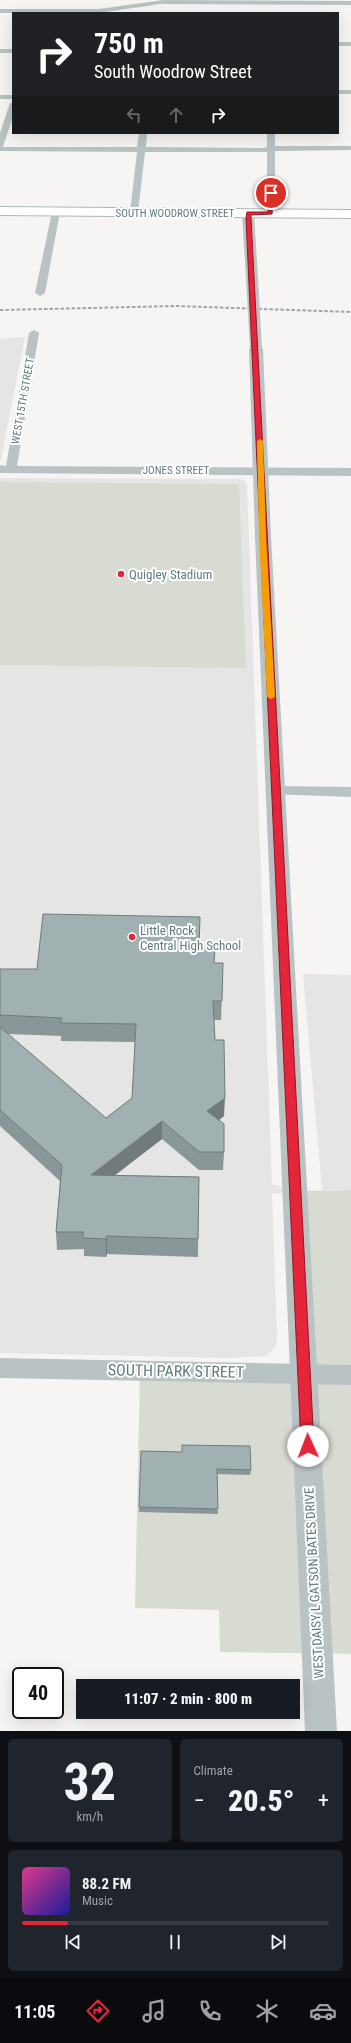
<!DOCTYPE html>
<html lang="en">
<head>
<meta charset="utf-8">
<style>
  :root { --surface:#171b24; --page:#20242c; --text:#f1f3f6; --muted:#9ea1a6; --line:#363941; --accent:#e4253a }
  body { margin:0; font-family:"Roboto Condensed",sans-serif; background:var(--page); color:var(--text); height:100vh; display:flex; flex-direction:column; font-size:15px; white-space:nowrap }
  * { box-sizing:border-box; margin:0 }
  p { font-size:13px; color:var(--muted) }
  .icon { flex:none; width:22px; height:22px; fill:none; stroke:currentColor; stroke-width:2; stroke-linecap:round; stroke-linejoin:round }
  .map { position:relative; height:1731px; overflow:hidden }
  .sheet { display:flex; flex-direction:column; gap:8px; padding:8px; background:#0d0f14; flex:1 }
  .sheet>* { flex:none }
  .banner { position:absolute; left:12px; top:12px; width:327px; height:122px; border-radius:0px; box-shadow:0 4px 16px #0002; background:#202124; color:#fff; overflow:hidden }
  .speed { position:absolute; left:12px; top:1667px; display:flex; gap:8px; font-size:20px; font-weight:700; text-align:center }
  .speed>* { display:grid; place-content:center; width:52px; height:52px; border-radius:50%; background:var(--surface); box-shadow:0 4px 16px #0002; line-height:1 }
  .speed .limit { border:2px solid #111; border-radius:6px; background:#fff; color:#111 }
  .pin { position:absolute; display:grid; place-items:center; width:34px; height:34px; color:#fff; margin:-17px; border:2px solid #fff; border-radius:50%; box-shadow:0 1px 4px #0007 }
  .me { position:absolute; width:44px; margin:-22px; rotate:358deg; stroke-linejoin:round; filter:drop-shadow(0 0 3px #0008) }
  .turn { display:flex; align-items:center; gap:14px; height:84px; padding:0 16px; font-size:18px }
  .turn .icon { width:52px; height:52px; stroke-width:2.5 }
  .turn b { display:block; font-size:28px; line-height:34px }
  .lanes { display:flex; align-items:center; height:38px; padding:0 16px; background:#0003; justify-content:center; gap:20px; direction:ltr }
  .lanes .off { opacity:.35 }
  .big { font-size:30px; font-weight:800; line-height:1.1 }
  .sheet .widget { flex:1; display:flex; flex-direction:column; justify-content:center; gap:6px; min-width:0; padding:0 14px; border-radius:6px; background:var(--page) }
  .sheet .dial { align-items:center; gap:0 }
  .dial b { font-size:52px; line-height:1 }
  .song { display:flex; align-items:center; gap:12px }
  .cover { width:48px; height:48px; border-radius:6px; background:linear-gradient(135deg,hsl(330 70% 55%),hsl(240 70% 35%)) }
  .played { height:4px; border-radius:2px; background:linear-gradient(90deg,var(--accent) 15%,var(--line) 15%) }
  .keys { display:flex; justify-content:space-around; direction:ltr }
  .heat { display:flex; justify-content:space-between; align-items:center; font-size:22px; direction:ltr }
  .sheet .tiles { flex:1; display:grid; gap:8px; grid-template-columns:1fr 1fr }
  .widget:last-child { grid-column:span 2 }
  .trip { position:absolute; left:76px; top:1679px; width:224px; height:40px; border-radius:0px; background:var(--surface); box-shadow:0 4px 16px #0002; font-weight:800; line-height:40px; text-align:center }
  .menu { display:flex; height:64px; justify-content:space-around; align-items:center; background:#090b0e; color:var(--muted) }
  .menu .icon { width:28px; height:28px }
  .menu .current { color:var(--accent) }
  .menu b { font-size:18px; color:var(--text) }
  .map>svg:first-child { display:block }
</style>
</head>
<body>
<div class="map">
<svg width="351" height="1731" viewBox="0 0 351 1731">
  <rect width="100%" height="100%" fill="#f6f5f3"/>
  <!-- built -->
  <g fill="#e4e5e4">
    <path d="M25,337L1,459L0,461V339Z"/>
    <path d="M0,478L241,479L247,484L272,1184L294,1191L272,1194L277,1336L276,1346L266,1356L227,1358L0,1353Z"/>
    <path d="M303,974L351,975V1190H322Z"/>
  </g>
  <!-- green -->
  <g fill="#d8dbd2">
    <path d="M0,482L239,484L246,668L0,665Z"/>
    <path d="M351,1190V1654L220,1652L219,1610L135,1608L140,1371L304,1374L294,1191Z"/>
  </g>
  <g fill="none" stroke-linecap="round" stroke-linejoin="round">
    <defs>
      <path id="secondary" d="M0,207L351,210V218L0,215Z"/>
    </defs>
    <!-- secondary casing -->
    <use href="#secondary" stroke="#adb8b9" stroke-width="2"/>
    <!-- minor -->
    <g fill="#bac3c4" fill-rule="evenodd">
      <path d="M163,0L351,1V5L160,4L99,13H0V9H99Z"/>
      <rect x="338" y="42" width="13" height="4"/>
      <rect x="0" y="49" width="13" height="4"/>
      <rect x="338" y="90" width="13" height="4"/>
      <rect x="0" y="95" width="13" height="4"/>
      <path d="M10,103H13V117L3,147H137L139,133H147L146,147L263,148L267,147V133H275V146H351V150L275,151V213L271,216L267,213V152H145L138,212L134,215L130,212L137,152L0,151V133Z"/>
      <path d="M56,209L60,212L45,293L40,296L35,293L52,212Z"/>
      <path d="M34,330L39,333L17,466L351,468V476L0,473V465L6,466L29,333Z"/>
      <path d="M275,786L351,787V797L270,794L267,791L270,788Z"/>
      <path d="M0,1358L351,1365V1385L0,1378Z"/>
    </g>
    <!-- tertiary -->
    <g fill="#bac3c4" fill-rule="evenodd">
      <path d="M248,210L254,213L259,295L253,299L247,295L242,213Z"/>
      <path d="M256,345L263,349L271,536L337,1731H305L255,536L249,349Z"/>
    </g>
    <!-- secondary -->
    <use href="#secondary" fill="#fff" fill-rule="evenodd"/>
    <!-- rail -->
    <path stroke="#9aa7a9" stroke-width="2" stroke-dasharray="3.5 2" stroke-linecap="butt" d="M0,310L176,306L351,312"/>
    <!-- tertiary-bridge -->
    <path stroke="#bac3c4" stroke-width="12" d="M253,295L256,349"/>
  </g>
  <!-- wall -->
  <g fill="#8a9798" fill-rule="evenodd">
    <path d="M200,917L199,947L215,948L214,963H223L221,1020H214L215,1040L224,1116L219,1120L224,1152L223,1170H199L162,1139L114,1175L199,1177L198,1257L107,1254L106,1257L84,1256V1249L57,1250L56,1232L60,1181L0,1126V969H37ZM8,1034L61,1036V1041L135,1042L132,1098L106,1118Z"/>
    <path d="M141,1451L251,1470L250,1475L217,1474L218,1514L139,1512Z"/>
  </g>
  <!-- shaded-wall -->
  <g fill="#717b7c">
    <path d="M225,1098L224,1116L207,1129V1111Z"/>
    <path d="M162,1121V1139L92,1193L91,1175Z"/>
    <path d="M107,1236V1254L106,1257V1239Z"/>
  </g>
  <!-- building -->
  <g fill="#a1b0b1" stroke="#717b7c">
    <path d="M43,914L200,917L199,947L215,948L214,963H223L222,1001H213L215,1040H224L225,1098L207,1111L224,1124V1152H199L162,1121L91,1175L199,1177L198,1239L107,1236L106,1239L83,1238V1232H56L62,1165L0,1110V1027L106,1118L132,1098L136,1024L60,1023L62,1018L0,1015V969H37Z"/>
    <path d="M182,1445L250,1446L251,1470L217,1469L218,1509L139,1507L141,1451L182,1452Z"/>
  </g>
  <!-- route -->
  <path fill="#e4253a" stroke="#941826" d="M271,191L273,193L272,214L251,215V218L314,1446L312,1450L308,1452L303,1450L301,1446L246,218L247,212H268V193Z"/>
  <!-- slow -->
  <path fill="#f59e0b" d="M260,439L263,441L266,536L275,697L271,699L267,697L259,536L257,441Z"/>
  <!-- markers -->
  <g fill="#e4253a" stroke="#fff" stroke-width="1.5">
    <circle cx="121" cy="574" r="4"/>
    <circle cx="132" cy="937" r="4"/>
  </g>
  <g text-anchor="middle" dominant-baseline="central" stroke-width="4" stroke-linejoin="round" paint-order="stroke">
    <!-- far-street labels -->
    <g font-size="11" fill="#617b7e" stroke="#fff">
      <text x="175" y="213">SOUTH WOODROW STREET</text>
      <text transform="translate(23 401) rotate(-80)">WEST 15TH STREET</text>
      <text x="176" y="470">JONES STREET</text>
    </g>
    <!-- poi labels -->
    <g font-size="13" fill="#617b7e" stroke="#fff" text-anchor="start">
      <text x="129" y="574">Quigley Stadium</text>
      <text x="140" y="930">Little Rock<tspan x="140" dy="15">Central High School</tspan></text>
    </g>
    <!-- street labels -->
    <g font-size="13" fill="#617b7e" stroke="#fff">
      <text transform="translate(314 1583) rotate(-93)">WEST DAISY L GATSON BATES DRIVE</text>
    </g>
    <!-- near-street labels -->
    <g font-size="16" fill="#617b7e" stroke="#fff">
      <text transform="translate(176 1371) rotate(1)">SOUTH PARK STREET</text>
    </g>
  </g>
</svg>
<div class="speed"><div class="limit">40</div></div>
<div class="pin" style="left:271px;top:193px;background:#d93025"><svg class="icon" aria-label="arrive" viewBox="0 0 24 24"><path d="M6 21V4h12l-3 4 3 4H6"/></svg></div>
<svg class="me" style="left:308px;top:1446px" viewBox="-20 -20 40 40"><circle r="19" fill="#fff"/><path d="M0-13L10 11 0 6-10 11z" fill="#e4253a"/></svg>
<div class="trip">11:07 · 2 min · 800 m</div>
<div class="banner">
<div class="turn"><svg class="icon" aria-label="right" viewBox="0 0 24 24"><path d="M7 20v-9h11M14 6l5 5-5 5"/></svg><div><b>750 m</b>South Woodrow Street</div></div>
<div class="lanes"><svg class="icon off" aria-label="left" viewBox="0 0 24 24"><path d="M17 20v-9H6M10 6l-5 5 5 5"/></svg><svg class="icon off" aria-label="ahead" viewBox="0 0 24 24"><path d="M12 20V5M6 11l6-6 6 6"/></svg><svg class="icon" aria-label="right" viewBox="0 0 24 24"><path d="M7 20v-9h11M14 6l5 5-5 5"/></svg></div>
</div>
</div>
<section class="sheet">
<div class="tiles">
<div class="widget dial"><b>32</b><p>km/h</p></div>
<div class="widget"><p>Climate</p>
<div class="heat"><a>−</a><b class="big">20.5°</b><a>+</a></div>
</div>
<div class="widget">
<div class="song"><i class="cover"></i><div><b>88.2 FM</b><p>Music</p></div></div>
<div class="played"></div>
<div class="keys"><svg class="icon" aria-label="previous" viewBox="0 0 24 24"><path d="M18 5L8 12l10 7zM5 5v14"/></svg><svg class="icon" aria-label="pause" viewBox="0 0 24 24"><path d="M8 5v14M16 5v14"/></svg><svg class="icon" aria-label="next" viewBox="0 0 24 24"><path d="M6 5l10 7-10 7zM19 5v14"/></svg></div>
</div>
</div>
</section>
<nav class="menu">
<b>11:05</b>
<svg class="icon current" aria-label="directions" viewBox="0 0 24 24"><path d="M12 3l9 9-9 9-9-9zM9 14v-3h6M13 9l2 2-2 2"/></svg>
<svg class="icon" aria-label="music" viewBox="0 0 24 24"><path d="M9 18V5l10-2v13"/><circle cx="6" cy="18" r="3"/><circle cx="16" cy="16" r="3"/></svg>
<svg class="icon" aria-label="phone" viewBox="0 0 24 24"><path d="M5 4h4l2 5-3 2q2 4 5 5l2-3 5 2v4C11 20 4 13 5 4z"/></svg>
<svg class="icon" aria-label="climate" viewBox="0 0 24 24"><path d="M12 3v18M4 7l16 10M4 17L20 7"/></svg>
<svg class="icon" aria-label="car" viewBox="0 0 24 24"><path d="M5 17H2v-5l4-1 3-4h7l3 4 3 1v5h-3M9 17h6M6 11h13"/><circle cx="7" cy="17" r="2"/><circle cx="17" cy="17" r="2"/></svg>
</nav>
</body>
</html>
